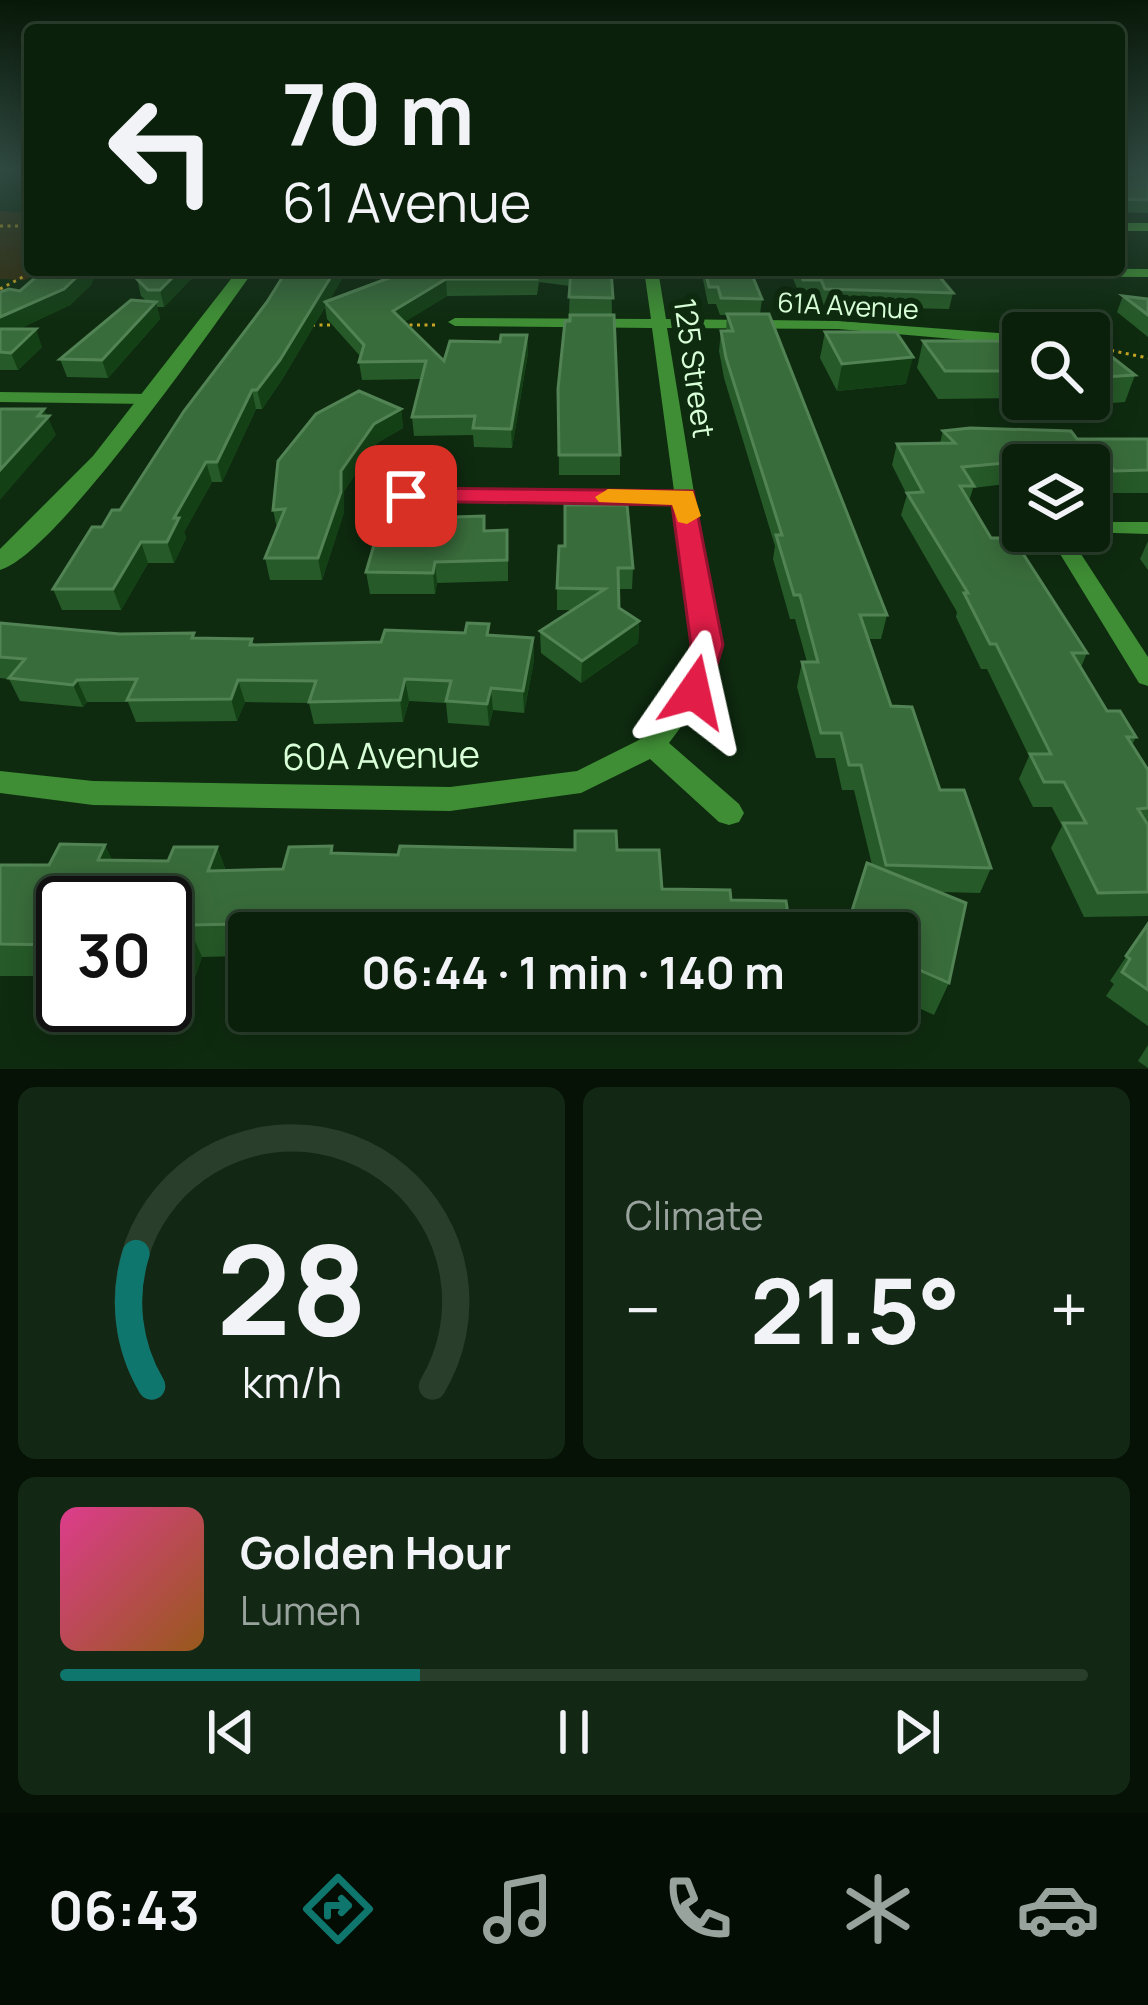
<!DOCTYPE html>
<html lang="en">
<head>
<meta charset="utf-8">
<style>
  :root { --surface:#0a200b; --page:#132814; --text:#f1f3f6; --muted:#99a39d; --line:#2a3e2c; --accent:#0f766e }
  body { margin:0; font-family:Manrope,sans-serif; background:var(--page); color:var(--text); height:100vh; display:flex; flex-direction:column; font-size:45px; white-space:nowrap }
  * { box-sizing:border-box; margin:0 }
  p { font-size:39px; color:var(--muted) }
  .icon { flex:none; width:66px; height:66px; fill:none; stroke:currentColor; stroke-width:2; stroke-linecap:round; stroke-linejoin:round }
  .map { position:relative; height:1069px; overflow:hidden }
  .side { display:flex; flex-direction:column; gap:18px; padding:18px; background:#061206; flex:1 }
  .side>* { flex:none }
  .hud { position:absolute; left:24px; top:24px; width:1101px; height:252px; border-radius:12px; box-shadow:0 6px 30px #0003,0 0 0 3px var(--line); background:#0a200b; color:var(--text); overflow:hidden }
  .fabs { position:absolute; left:1002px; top:312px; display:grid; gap:24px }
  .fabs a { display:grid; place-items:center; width:108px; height:108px; border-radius:12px; background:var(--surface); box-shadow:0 6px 30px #0003,0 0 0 3px var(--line); font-size:60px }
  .speed { position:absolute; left:36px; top:876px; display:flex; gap:24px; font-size:60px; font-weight:700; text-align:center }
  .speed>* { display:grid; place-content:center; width:156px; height:156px; border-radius:50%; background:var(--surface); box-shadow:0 6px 30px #0003,0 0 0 3px var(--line); line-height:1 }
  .speed .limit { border:6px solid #111; border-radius:18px; background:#fff; color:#111 }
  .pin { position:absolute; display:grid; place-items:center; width:102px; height:102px; color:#fff; margin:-51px; border-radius:24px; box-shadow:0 6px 18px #0006 }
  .me { position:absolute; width:132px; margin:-66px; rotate:11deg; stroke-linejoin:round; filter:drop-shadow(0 0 9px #0008) }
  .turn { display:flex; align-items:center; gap:42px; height:252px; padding:0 60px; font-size:54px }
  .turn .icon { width:156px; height:156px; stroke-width:2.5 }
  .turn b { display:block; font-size:84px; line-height:102px }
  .big { font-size:90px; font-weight:700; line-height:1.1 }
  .side .tile { flex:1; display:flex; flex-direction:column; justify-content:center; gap:18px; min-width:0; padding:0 42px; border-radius:18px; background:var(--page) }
  .side .dial { align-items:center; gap:0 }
  .dial svg { height:312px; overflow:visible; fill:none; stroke:var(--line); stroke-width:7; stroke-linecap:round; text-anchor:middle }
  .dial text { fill:var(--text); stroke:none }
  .song { display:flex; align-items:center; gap:36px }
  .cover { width:144px; height:144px; border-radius:18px; background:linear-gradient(135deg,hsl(330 70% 55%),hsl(30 70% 35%)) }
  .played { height:12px; border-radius:6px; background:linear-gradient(90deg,var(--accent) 35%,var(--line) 35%) }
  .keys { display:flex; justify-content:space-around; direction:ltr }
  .heat { display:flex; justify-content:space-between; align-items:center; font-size:66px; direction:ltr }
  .side .tiles { flex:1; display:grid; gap:18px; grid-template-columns:1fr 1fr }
  .tile:last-child { grid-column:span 2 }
  .trip { position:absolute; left:228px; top:912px; width:690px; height:120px; border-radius:12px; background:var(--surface); box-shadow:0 6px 30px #0003,0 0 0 3px var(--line); font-weight:700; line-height:120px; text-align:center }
  .menu { display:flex; height:192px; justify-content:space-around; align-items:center; background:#040d04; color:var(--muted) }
  .menu .icon { width:84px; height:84px }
  .menu .current { color:var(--accent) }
  .menu b { font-size:54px; color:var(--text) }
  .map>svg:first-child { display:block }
</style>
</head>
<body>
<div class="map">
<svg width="1148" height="1069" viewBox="0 0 1148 1069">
  <rect width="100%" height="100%" fill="#0e2b0f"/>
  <!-- green -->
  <path fill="#352f10" d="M0,211L30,213V270H48L25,280L0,279Z"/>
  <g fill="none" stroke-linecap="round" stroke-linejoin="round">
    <!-- path -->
    <g stroke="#c6a424" stroke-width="3" stroke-dasharray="3 4.5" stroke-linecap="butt">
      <path d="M0,226H30"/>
      <path d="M0,289L36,270"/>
      <path d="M312,325H336"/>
      <path d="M402,325H438"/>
      <path d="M1089,346L1148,358"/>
    </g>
    <!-- service-far1 -->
    <path stroke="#3f8e35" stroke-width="6" d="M984,272L1148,273"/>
    <!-- service -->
    <path stroke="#3f8e35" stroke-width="8" d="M984,272L1148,273"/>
    <!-- minor -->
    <g fill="#3f8e35" fill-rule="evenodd">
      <rect x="1119" y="223" width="29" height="8"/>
      <path d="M644,270H658L666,319L838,321L1023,335V345L838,329L667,328L719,645L707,692L669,743L739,804L744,813L739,822L729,825L719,822L650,759L581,793L450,811L93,805L0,793V771L93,781L450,787L577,771L643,738L682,689L695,645L676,503L406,502L396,496L406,490L674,491L652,328L455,326L448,322L455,318L651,319Z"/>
      <path d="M0,392L149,394L158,399L149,404L0,402Z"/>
      <path d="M1089,522H1148V534L1082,532L1089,531Z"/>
      <path d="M1046,531H1066L1148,657V686L1139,683Z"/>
    </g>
    <!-- tertiary -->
    <path fill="#3f8e35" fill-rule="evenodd" d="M238,270H254C213,327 56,554 0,570V549L93,456Z"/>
  </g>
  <!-- wall -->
  <g fill="#265a28">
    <path d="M1119,171H1148V213L1119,212Z"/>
    <path d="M147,270H195L196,274L164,307H157L160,319L108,378L67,377L60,359L148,302L141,296L137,279Z"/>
    <path d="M347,270L329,301L410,270H611L612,314H569L570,286L539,282L537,295L447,296L404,322L444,361L500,342L527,335L528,353L512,448L474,447L473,435L414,436L412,417L421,379L362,380L359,362L360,356L327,319L325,307L283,378L262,409H256L222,482H212L184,532L186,538L174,563H148L121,610H62L53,589L102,527Z"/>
    <path d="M701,270H750L762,299L760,314L887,615L881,639H868L891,706L940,790L991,868L980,893L941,892L949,983L934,1015L897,998V933L872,865L854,790H842L835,758H816L797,687L802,662H807L795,619H790L773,559L775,546L724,378L719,351L721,331H726L727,315H720L716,304H708Z"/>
    <path d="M789,270H934L953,293L949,309L823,306L819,297H801Z"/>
    <path d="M92,284L70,305L19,329L42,347L18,370H0V292Z"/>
    <path d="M1123,296L1148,299V337L1117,312Z"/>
    <path d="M825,332L906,384L837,391L820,358Z"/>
    <path d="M923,341H1023V398L938,399L917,368Z"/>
    <path d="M1089,347L1135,375L1125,402L1044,408L1034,399H1089Z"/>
    <path d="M558,389L620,455V475H559Z"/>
    <path d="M401,409L403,428L377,443L344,491V512L322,580H270L265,558L277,528L273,510Z"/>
    <path d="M943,431L1077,439H1148V493H1105L1099,485H1089V465H1023V482L973,488L969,501L991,538L1087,653L1081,667L1107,711L1136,737L1132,745L1148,770V916L1084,917L1051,848L1062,826L1052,807H1033L1019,779L1029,756L987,669H981L956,617L957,612L901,515L907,495L892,465L897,444L940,443Z"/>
    <path d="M484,516L485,531L508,551V581L437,583L435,594H370L366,572L410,531L454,524Z"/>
    <path d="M1148,541V570L1140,559Z"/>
    <path d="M565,546L633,568L632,589H618L619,608L639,621L638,643L581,683L541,653L540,631L572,610H557V588Z"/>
    <path d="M0,623L120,634L252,639L254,645L381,642L490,635L533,638L534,660L524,713L493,710L489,726L448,723L446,703L409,701L403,722L314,724L309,703L245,702L237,721L136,722L128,702H87L83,707L20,701L9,679L0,678Z"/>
    <path d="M217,847L226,871L283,869L334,853L398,855L617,850L249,933V977L240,956L202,957L191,988H165V903H63V976H0V865H49L113,860L168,861Z"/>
    <path d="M1148,924V1026L1106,996L1114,984L1110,981Z"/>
    <path d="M683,1011H795L793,1019L683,1017Z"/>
    <path d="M1148,1045V1068L1138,1061Z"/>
  </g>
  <!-- shaded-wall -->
  <g fill="#144016">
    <path d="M84,270H97L92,284L70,305L0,338V317Z"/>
    <path d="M180,270H195L196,274L164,307L160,290Z"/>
    <path d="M335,270H347L327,305L325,302V307L283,378L262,409L257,390Z"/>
    <path d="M446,279L447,296L395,328L393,311Z"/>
    <path d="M156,302L160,319L108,378L102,360Z"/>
    <path d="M36,329L42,347L18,370L11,353Z"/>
    <path d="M527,335L528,353L512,448L511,429Z"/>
    <path d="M913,357L906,384L837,391L842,364Z"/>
    <path d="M252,390L256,409L222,482L217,462Z"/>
    <path d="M44,409L56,435L0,500V470Z"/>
    <path d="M401,409L403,428L377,443L344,491V512L322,580L318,558L341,471L374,424Z"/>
    <path d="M206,462L212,482L184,532L186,538L174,563L167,542L174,518Z"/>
    <path d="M141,542L148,563L121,610L113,589Z"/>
    <path d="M435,562L437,583L435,594L433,573Z"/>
    <path d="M639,621L638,643L581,683L582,661Z"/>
    <path d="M533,638L534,660L524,713L523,691Z"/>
    <path d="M405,679L409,701L403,722L400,700Z"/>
    <path d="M77,680L87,702L83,707L73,685Z"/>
    <path d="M238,680L245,702L237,721L231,699Z"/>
    <path d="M491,688L493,710L489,726L487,704Z"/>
    <path d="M105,845L121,877L98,860Z"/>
    <path d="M217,847L229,879L208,871Z"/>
    <path d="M188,925L202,957L191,988L176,957Z"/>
    <path d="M63,934V954L58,945Z"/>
  </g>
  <!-- building -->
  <g fill="#396c3b" stroke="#528354" stroke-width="3">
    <path d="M1119,171H1148V200L1119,199Z"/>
    <path d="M44,270H84L64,289L0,317V292L9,289L20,291Z"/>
    <path d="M147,270H180L160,290H148L137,279Z"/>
    <path d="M287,270H335L280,360L257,390H252L217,462H206L174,518H179L167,542H141L113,589H53L92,527H102L112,510H120L184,411L267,302Z"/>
    <path d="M410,270H538L537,279H446L393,311L444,361L450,341L500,342L501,335H527L511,429L473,428L475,416L412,417L426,361L359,362L364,345L325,302Z"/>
    <path d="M571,270H611L613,298L569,297Z"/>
    <path d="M705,270H750L762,299L721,298L718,287H709Z"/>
    <path d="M798,270H934L953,293L825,289L821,280H803Z"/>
    <path d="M1123,296L1148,299V315Z"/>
    <path d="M131,300L156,302L102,360L60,359Z"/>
    <path d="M727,314H769L887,615H860L891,706L912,707L940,790H964L991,868L886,865L861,765H849L841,733H821L802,662H818L800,595H794L776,535H782L726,358L721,331H733Z"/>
    <path d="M570,315H614L620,455H559L558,389L565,321H570Z"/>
    <path d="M0,329H36L11,353L0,352Z"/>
    <path d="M825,332H896L913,357L842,364Z"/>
    <path d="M923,341H1023V371H945Z"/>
    <path d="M1098,346L1135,375L1089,378V347Z"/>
    <path d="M359,391L401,409L374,424L341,471V492L318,558H265L285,509L273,510L278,461L316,414Z"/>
    <path d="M0,409H44L38,416H49L0,470Z"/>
    <path d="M970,428L1071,431L1077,439H1148V470L1114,471L1108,463L1038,460L962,467L974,486H960L991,538H1013L1087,653H1072L1107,711H1120L1136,737H1127L1148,770V808L1138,809L1148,825V892L1098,893L1063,823H1086L1064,782H1044L1030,754H1051L996,644H990L964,593H968L907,493L923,492L897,444L955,443L943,431Z"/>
    <path d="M565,505H627L633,568H618L619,608L639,621L582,661L540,631L605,589L557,588L559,546H565Z"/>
    <path d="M484,516V531L507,530V560L435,562L433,573L366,572L378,531H410L412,524H454V517Z"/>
    <path d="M0,623L120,634L194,633L192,638L252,639L250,645L381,642L385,630L465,633L467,623L489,624L487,635L533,638L523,691L491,688L487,704L446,701L451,681L405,679L400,700L309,702L316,681L238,680L231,699L127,700L137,679L77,680L73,685L9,678L25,659L0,657Z"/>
    <path d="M575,831H616L617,850H659L662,889L730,890L731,900L786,901L791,933H249V945H236L242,924L188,925L176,957H165V903H63V934L58,945L0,944V865H49L60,844L105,845L98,860L168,861L174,847H217L208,871L283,869L289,847L332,846L331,853L398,855L400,846L575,850Z"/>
    <path d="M867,863L966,903L949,983L897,960V933H845Z"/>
    <path d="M1148,924V990L1122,972L1130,959L1126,956Z"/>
  </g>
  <!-- sky -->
  <linearGradient id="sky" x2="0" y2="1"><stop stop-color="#081808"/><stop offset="0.53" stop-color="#304a42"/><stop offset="1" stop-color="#304a42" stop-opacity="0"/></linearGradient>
  <rect width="1148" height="321" fill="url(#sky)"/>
  <!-- route -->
  <path fill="#e11d48" stroke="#92132f" stroke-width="3" d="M406,488L693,491L723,645L706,701H682L678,692L691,645L672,505L397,501L393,496L397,490Z"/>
  <!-- slow -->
  <path fill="#f59e0b" d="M608,489L693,491L701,516L687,524L678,522L672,505L599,502L595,497Z"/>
  <g text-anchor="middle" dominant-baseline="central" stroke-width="12" stroke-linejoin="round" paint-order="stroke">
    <!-- far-street labels -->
    <g font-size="27" fill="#d9ffd8" stroke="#0e2b0f">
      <text transform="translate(848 305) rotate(3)">61A Avenue</text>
    </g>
    <!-- street labels -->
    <g font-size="30" fill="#d9ffd8" stroke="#0e2b0f">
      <text transform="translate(695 368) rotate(82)">125 Street</text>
    </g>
    <!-- near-street labels -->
    <g font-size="36" fill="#d9ffd8" stroke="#0e2b0f">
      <text transform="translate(381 755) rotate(-1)">60A Avenue</text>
    </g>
  </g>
</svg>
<div class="fabs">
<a><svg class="icon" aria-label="search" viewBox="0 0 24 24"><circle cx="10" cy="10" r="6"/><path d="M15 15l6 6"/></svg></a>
<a><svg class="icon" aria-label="layers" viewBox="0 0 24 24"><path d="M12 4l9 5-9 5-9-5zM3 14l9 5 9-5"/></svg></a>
</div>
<div class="speed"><div class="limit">30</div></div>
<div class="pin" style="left:406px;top:496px;background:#d93025"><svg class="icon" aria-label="arrive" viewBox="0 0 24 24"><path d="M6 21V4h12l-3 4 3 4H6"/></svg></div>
<svg class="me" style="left:694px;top:692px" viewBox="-20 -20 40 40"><path d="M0-17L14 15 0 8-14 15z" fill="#e11d48" stroke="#fff" stroke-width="4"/></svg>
<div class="trip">06:44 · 1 min · 140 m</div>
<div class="hud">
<div class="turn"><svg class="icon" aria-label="left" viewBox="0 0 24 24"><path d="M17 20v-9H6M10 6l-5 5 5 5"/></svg><div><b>70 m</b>61 Avenue</div></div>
</div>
</div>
<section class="side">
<div class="tiles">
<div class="tile dial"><svg viewBox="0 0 100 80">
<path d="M14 69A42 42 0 1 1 86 69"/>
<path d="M14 69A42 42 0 0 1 10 35" stroke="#0f766e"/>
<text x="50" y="56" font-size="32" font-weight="700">28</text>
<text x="50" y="72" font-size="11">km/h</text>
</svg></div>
<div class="tile"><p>Climate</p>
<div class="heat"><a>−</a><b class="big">21.5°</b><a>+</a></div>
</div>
<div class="tile">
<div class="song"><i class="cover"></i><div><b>Golden Hour</b><p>Lumen</p></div></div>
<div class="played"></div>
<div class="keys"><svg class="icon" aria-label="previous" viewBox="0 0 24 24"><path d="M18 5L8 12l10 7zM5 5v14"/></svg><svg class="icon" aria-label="pause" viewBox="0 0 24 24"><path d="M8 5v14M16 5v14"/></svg><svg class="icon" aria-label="next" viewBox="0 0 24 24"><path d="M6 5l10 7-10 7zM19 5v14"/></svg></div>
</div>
</div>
</section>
<nav class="menu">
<b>06:43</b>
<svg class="icon current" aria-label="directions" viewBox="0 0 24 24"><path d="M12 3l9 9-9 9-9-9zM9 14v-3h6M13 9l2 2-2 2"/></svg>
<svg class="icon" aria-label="music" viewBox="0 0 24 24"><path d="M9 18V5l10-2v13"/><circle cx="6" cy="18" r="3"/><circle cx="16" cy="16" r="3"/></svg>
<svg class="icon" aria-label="phone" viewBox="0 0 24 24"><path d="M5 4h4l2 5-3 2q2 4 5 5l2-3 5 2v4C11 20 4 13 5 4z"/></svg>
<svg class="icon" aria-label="climate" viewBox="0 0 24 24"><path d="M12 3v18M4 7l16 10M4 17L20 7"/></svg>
<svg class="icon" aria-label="car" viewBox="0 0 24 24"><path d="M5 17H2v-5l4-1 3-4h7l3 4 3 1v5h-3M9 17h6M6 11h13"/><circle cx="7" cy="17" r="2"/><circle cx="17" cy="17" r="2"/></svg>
</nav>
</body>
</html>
